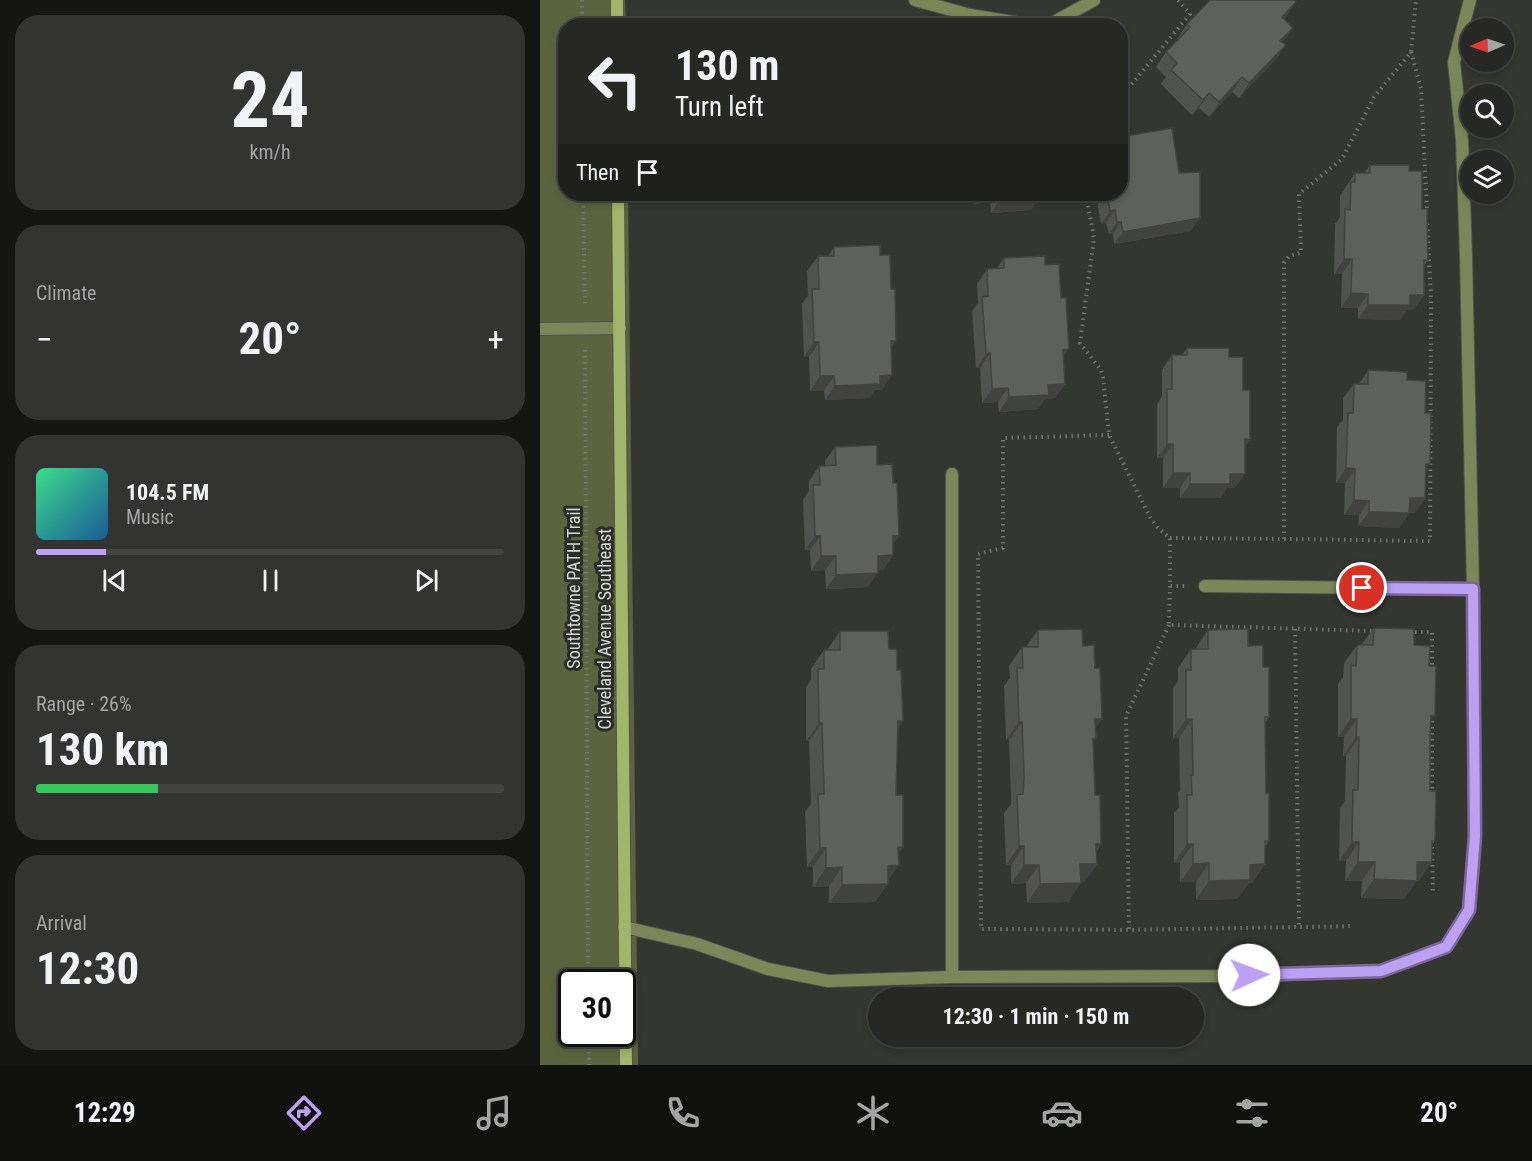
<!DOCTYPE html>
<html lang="en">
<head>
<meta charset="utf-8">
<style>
  :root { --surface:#272824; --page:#333431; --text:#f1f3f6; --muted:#a4a6a6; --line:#434441; --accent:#bca0f2 }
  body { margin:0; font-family:"Roboto Condensed",sans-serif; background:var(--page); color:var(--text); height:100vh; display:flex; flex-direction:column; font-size:22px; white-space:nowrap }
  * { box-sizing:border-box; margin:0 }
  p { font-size:20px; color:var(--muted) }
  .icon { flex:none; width:33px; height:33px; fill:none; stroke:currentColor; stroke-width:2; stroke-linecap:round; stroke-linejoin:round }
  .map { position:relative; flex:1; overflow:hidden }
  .drawer { display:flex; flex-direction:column; gap:15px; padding:15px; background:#151614; width:540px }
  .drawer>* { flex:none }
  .hud { position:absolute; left:18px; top:18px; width:570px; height:183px; border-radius:24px; box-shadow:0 3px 9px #0003,0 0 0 2px var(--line); background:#272824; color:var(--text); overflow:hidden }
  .needle { width:39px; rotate:268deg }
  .buttons { position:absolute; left:920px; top:18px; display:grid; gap:12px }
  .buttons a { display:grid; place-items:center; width:54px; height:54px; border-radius:50%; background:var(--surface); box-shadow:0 3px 9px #0003,0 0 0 2px var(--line); font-size:30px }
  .speed { position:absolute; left:18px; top:969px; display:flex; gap:12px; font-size:30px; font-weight:700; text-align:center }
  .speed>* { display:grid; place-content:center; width:78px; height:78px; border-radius:50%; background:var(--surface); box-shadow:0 3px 9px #0003,0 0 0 2px var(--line); line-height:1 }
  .speed .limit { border:3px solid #111; border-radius:9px; background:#fff; color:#111 }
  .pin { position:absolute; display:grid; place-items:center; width:51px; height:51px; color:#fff; margin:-26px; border:3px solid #fff; border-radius:50%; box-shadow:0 2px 6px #0007 }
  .me { position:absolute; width:66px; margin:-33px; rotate:88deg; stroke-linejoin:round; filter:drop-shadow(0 0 4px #0008) }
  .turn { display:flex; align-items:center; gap:21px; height:126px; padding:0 18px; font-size:27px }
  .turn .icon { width:78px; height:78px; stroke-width:2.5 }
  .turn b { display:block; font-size:42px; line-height:51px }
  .then { display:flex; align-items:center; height:57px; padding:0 18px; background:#0003; gap:12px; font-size:22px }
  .big { font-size:45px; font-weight:700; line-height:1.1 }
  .drawer .tile { flex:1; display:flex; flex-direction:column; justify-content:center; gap:9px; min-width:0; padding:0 21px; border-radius:24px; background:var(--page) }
  .drawer .dial { align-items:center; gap:0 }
  .dial b { font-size:78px; line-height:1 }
  .song { display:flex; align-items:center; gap:18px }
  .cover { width:72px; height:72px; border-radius:9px; background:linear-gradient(135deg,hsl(150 70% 55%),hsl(210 70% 35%)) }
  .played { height:6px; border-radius:3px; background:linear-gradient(90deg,var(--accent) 15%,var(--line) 15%) }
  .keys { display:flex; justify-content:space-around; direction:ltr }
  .heat { display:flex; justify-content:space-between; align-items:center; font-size:33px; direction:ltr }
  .charge { height:9px; border-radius:4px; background:linear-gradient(90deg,#34c759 26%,var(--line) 0) }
  .trip { position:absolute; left:328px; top:987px; width:336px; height:60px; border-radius:30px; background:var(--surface); box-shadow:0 3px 9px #0003,0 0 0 2px var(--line); font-weight:700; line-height:60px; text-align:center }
  .dock { display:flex; height:96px; justify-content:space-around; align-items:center; background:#10100e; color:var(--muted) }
  .dock .icon { width:42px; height:42px }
  .dock .current { color:var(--accent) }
  .dock b { font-size:27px; color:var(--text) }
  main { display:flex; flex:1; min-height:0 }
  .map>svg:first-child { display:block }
</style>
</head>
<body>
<main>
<section class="drawer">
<div class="tile dial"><b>24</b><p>km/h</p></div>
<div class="tile"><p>Climate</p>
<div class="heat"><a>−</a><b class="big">20°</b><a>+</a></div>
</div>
<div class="tile">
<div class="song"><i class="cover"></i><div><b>104.5 FM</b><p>Music</p></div></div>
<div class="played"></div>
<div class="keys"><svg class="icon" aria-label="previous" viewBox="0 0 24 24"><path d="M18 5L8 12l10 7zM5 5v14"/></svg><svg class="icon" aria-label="pause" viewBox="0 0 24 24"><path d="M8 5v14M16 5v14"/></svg><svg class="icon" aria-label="next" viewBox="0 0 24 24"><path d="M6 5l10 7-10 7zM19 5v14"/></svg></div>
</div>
<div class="tile"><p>Range · 26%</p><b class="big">130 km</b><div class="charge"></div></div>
<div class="tile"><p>Arrival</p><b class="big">12:30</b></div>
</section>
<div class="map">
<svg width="992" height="1065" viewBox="0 0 992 1065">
  <rect width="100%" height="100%" fill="#343630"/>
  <!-- green -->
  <path fill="#5b643f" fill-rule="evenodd" d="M0,0H85L86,25L26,26V194H88L98,1065H0ZM32,982H82V1034H32Z"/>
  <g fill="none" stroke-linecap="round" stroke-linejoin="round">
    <defs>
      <g id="minor">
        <path d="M375,0L430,15L497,26"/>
        <path d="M507,26L554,0"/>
        <path d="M0,329L80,328"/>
        <path d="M412,474V977"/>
        <path d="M665,586L933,589"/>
        <path d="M84,927L157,944L228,969L288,981L412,977L709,976L841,971L906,947L929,910L935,836L933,589L926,256L922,140L914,62L930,0"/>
      </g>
      <g id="secondary">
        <path d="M77,0V26"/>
        <path d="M78,194L86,1065"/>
      </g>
    </defs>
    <!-- minor casing -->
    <use href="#minor" stroke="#51534e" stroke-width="14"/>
    <!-- secondary casing -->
    <use href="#secondary" stroke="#51534e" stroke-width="14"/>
    <!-- path -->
    <g stroke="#73756f" stroke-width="4" stroke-dasharray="1.5 4.5" stroke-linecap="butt">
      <path d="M42,0V26"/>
      <path d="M871,52L881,89L887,212"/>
      <path d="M580,98L650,14L638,0"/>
      <path d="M43,194L45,307"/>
      <path d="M546,194L554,238L540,343L561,370L563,377L569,435L611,519L618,528L630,538V586H647"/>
      <path d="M45,350L48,982"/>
      <path d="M569,435L463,438V548L438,554L441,929L589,930"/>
      <path d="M630,538L744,539V263L749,256L761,253L759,194L802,159L834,97L871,52L876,0"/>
      <path d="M744,539L890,541L891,298L887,220"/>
      <path d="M630,586L629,625L835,631"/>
      <path d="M629,625L586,716L589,930L814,926"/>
      <path d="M755,629L759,927"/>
      <path d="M869,632H892V668"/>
      <path d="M892,715V794"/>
      <path d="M892,841L893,894"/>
      <path d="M49,1034V1065"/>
    </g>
    <!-- minor -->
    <use href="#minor" stroke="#7b8759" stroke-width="12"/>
    <!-- secondary -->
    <use href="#secondary" stroke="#a3b56a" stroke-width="12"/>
  </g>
  <!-- wall -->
  <g fill="#51534d">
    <path d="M746,17L744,19L742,43L746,45L735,60L699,98L692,92L669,117L659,108L652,115L621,84L626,77L616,67L626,52L638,40L637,39L647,24Z"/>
    <path d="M830,165L869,171L882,209L888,260L884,266V295L874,309L867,310L860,320L818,319V308H801L802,274H794L795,224L800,217V196L815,173H824Z"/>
    <path d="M639,173L651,231L574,244L573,234H569L566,223L561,224L556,194H580Z"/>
    <path d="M283,194H328L325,198L283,200Z"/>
    <path d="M434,194H512L507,200L497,201L491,210L451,213L450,202L434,204Z"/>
    <path d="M294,247L340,255L351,349L342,390H335L330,398L285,400L284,391H270L269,357H264L262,304L268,295L267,271L278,256H288Z"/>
    <path d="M464,258L505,265L523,357L525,384L515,398L505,399L498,409L459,412L458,402L442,403L440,368H436L432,311L438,303L437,284L447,269L457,268Z"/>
    <path d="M647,348L689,357L703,390L705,447L695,488H687L680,498H640V488H623V458H617V404L622,397V370L632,355H642Z"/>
    <path d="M828,370L867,380L885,413V498L875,513H869L859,528L818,526L819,515H804L805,483H796L797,427L803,420V398L814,384H819Z"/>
    <path d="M295,447L337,465L353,483L359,536L353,544V555L343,570H338L328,587L286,589L285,570L271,571L270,550H265L263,500L269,491V481L279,466H285V461Z"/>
    <path d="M834,628L874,645L889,666L891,721L890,791L892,845L879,881L877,880L864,899L821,898L822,881H805L806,861H799L800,808L805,801L806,756H803L804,737H798V684L803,677L804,663L817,645H821Z"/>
    <path d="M498,630L543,646L555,668L562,719L555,728L556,738L553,742L555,795L561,844L557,851V864L544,882H541L528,902L487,903L486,883L471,884V865H466L464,813L471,804V795L469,740H466L464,686L470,678L469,666L482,647H486Z"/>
    <path d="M668,630L708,646L723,667L729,717L726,722V793L729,841L725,847V864L712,883H709L697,899L656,900V882H640V862L634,863V813L639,807L638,793L640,791L639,738H633V688L638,681V668L651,649H655Z"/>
    <path d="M300,631L349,649L357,670L363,721L357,729L356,795L363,847L358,854L359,865L348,880L335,902L289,903V886L273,887V867H267L265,812L271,804L269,741H266V688L271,679V669L284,650H287Z"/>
  </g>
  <!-- shaded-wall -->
  <g fill="#42433f">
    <path d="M756,2L746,17L732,32L742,17Z"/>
    <path d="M753,28L743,42L740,41Z"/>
    <path d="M746,45L735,60L699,98L709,83Z"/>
    <path d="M702,77L692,92L669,117L679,102Z"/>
    <path d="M669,93L659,108L652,115L663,100Z"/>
    <path d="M288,194H328L325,198L283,200Z"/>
    <path d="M442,194H456L450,202L434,204Z"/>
    <path d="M496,194H512L507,200L497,201L491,210L451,213L461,198Z"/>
    <path d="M575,210L566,223L561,224L570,211Z"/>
    <path d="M660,218L651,231L574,244L583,232Z"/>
    <path d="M577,222H581L573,234H569Z"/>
    <path d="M804,259H812L802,274H794Z"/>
    <path d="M811,293L828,294L818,308H801Z"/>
    <path d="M870,295H884L874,309L867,310L860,320L818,319L828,305Z"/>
    <path d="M351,341H356L346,356Z"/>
    <path d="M274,342H279L269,357H264Z"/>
    <path d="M529,349L518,364L523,350Z"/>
    <path d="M450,353L440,368H436L446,354Z"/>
    <path d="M352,375L342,390H335L330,398L285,400L295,386L340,376Z"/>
    <path d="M280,376H294L284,391H270Z"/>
    <path d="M525,384L515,398L505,399L498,409L459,412L469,397L508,385Z"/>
    <path d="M468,388L458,402L442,403L452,389Z"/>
    <path d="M705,439L710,440L700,454Z"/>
    <path d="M627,444H633L623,458H617Z"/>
    <path d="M806,468L815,469L805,483H796Z"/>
    <path d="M633,473H650L640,488H623Z"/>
    <path d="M690,474H705L695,488H687L680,498H640L650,484Z"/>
    <path d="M870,498H885L875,513L860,512Z"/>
    <path d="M814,500L829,501L819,515H804Z"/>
    <path d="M829,512L869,513L859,528L818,526Z"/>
    <path d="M275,536H280L270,550H265Z"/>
    <path d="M353,536H359L349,550Z"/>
    <path d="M353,555L343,570H328L338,556Z"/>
    <path d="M281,556H296L285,570L271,571Z"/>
    <path d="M338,573L328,587L286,589L296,575Z"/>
    <path d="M555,719H562L549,738Z"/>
    <path d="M646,719H652L639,738H633Z"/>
    <path d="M811,719H817L804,737H798Z"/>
    <path d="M358,721H363L350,740Z"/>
    <path d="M479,722H482L469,740H466Z"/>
    <path d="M279,723H282L269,741H266Z"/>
    <path d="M816,737H819L806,756H803Z"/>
    <path d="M812,842H819L806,861H799Z"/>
    <path d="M556,844H561L548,862Z"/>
    <path d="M647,844H653L640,862L634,863Z"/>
    <path d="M479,846H484L471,865H466Z"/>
    <path d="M358,847H363L351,865Z"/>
    <path d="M280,848H286L273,867H267Z"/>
    <path d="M818,862H835L822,881H805Z"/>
    <path d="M877,862H892L879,881L871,880L877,881L864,899L821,898L834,879Z"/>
    <path d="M669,863L656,882H640L653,864Z"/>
    <path d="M540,864H557L544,882L527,883Z"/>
    <path d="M725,864L712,883H709L697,899L656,900L669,881L710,865Z"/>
    <path d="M359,865L346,884H348L335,902L289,903L302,885L348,866Z"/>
    <path d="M484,865H499L486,883L471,884Z"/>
    <path d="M302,867L289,886L273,887L286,868Z"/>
    <path d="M541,883L528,902L487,903L500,884Z"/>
  </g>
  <!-- building -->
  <g fill="#5e605a" stroke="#42433f" stroke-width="1.5">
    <path d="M670,0H754L756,2L742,17L753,28L740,41L746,45L709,83L702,77L679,102L669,93L663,100L631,70L637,63L626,52L650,27L647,24Z"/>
    <path d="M632,128L639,173L660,172V218L583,232L581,222H577L575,210L570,211L567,194H580V137Z"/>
    <path d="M830,165H869V171H882V209H887L888,260H884V295H870V305H828V294L811,293L812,259H804L805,209L810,210L811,182H815V173H830Z"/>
    <path d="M461,194H501V195L461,198Z"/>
    <path d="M340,245V255H350L351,289H355L356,341H351L352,375L340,376V384L295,386L294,376H280L279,342H274L272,289H279L278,256H294V247Z"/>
    <path d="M505,256V265L519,264L521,298H526L529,349L523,350L525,384L508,385L509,395L469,397L468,388L452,389L450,353L446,354L442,297L448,296L447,269L464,268V258Z"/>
    <path d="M647,348H689V357H703V390H710V440L705,439V474H690V484H650V473H633V444H627V389H632V355H647Z"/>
    <path d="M828,370L867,372V380L886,381L885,413H891L890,464H886L885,498H870L869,513L829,512V501L814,500L815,469L806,468L808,413H813L814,384H828Z"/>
    <path d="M337,445V465L352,464L353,483H357L359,536H353V555L338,556V573L296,575V556H281L280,536H275L273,485H280L279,466L296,465L295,447Z"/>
    <path d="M834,628L874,629V645L890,646L889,666H896L895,716H891L890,735V791H896L895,841H892V862H877V881L834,879L835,862H818L819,842H812L813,790H818L819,737H816L817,719H811V665L816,666L817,645H833Z"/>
    <path d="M542,629L543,646L554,645L555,668H560L562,719H555L556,738L553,739L555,795H560L561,844H556L557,864H540L541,883L500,884L499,865H484V846H479L477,795L483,794L484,776L482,722H479L477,668H483L482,647H498V630Z"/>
    <path d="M708,629V646L723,645V667H729V717H725L726,793H729V841H725V864L710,865V880L669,881V863L653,864V844H647V795H652L651,775H653L652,719H646V670H651V649H668V630Z"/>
    <path d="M300,631H348L349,649H357V670H361L363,721H358L356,795H363V847H358L359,865L348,866V884L302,885V867L286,868V848H280L278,794H284L282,723H279L278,669H284V650H300Z"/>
  </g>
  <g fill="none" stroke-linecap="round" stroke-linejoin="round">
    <defs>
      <path id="route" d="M709,975L841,971L906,947L929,910L935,836L933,589L822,588"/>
    </defs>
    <!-- route casing -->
    <use href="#route" stroke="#7a689d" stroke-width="15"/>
    <!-- route -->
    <use href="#route" stroke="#bca0f2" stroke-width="10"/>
  </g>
  <g text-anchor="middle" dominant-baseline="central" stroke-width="6" stroke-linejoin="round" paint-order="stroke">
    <!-- street labels -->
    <g font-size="18" fill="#d7d8d4" stroke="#2a2c26">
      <text transform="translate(33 588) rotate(-90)">Southtowne PATH Trail</text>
      <text transform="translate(64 629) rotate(-90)">Cleveland Avenue Southeast</text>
    </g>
  </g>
</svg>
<div class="buttons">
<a><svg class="needle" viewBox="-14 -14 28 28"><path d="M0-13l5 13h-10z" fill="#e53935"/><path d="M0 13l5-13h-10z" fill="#a4a6a6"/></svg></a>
<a><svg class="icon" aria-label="search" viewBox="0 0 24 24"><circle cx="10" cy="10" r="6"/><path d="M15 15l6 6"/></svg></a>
<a><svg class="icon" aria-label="layers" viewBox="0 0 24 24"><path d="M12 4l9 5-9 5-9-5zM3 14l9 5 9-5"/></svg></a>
</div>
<div class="speed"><div class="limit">30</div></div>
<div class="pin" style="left:822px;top:588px;background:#d93025"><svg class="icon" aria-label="arrive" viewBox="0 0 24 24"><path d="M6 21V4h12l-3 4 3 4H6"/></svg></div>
<svg class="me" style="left:709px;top:975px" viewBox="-20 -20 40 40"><circle r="19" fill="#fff"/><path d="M0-13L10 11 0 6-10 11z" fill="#bca0f2"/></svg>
<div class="trip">12:30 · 1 min · 150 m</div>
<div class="hud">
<div class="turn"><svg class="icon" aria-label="left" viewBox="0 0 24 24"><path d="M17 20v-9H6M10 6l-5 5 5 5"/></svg><div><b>130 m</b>Turn left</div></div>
<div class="then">Then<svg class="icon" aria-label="arrive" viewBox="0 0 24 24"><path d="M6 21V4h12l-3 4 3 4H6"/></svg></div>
</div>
</div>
</main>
<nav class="dock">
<b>12:29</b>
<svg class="icon current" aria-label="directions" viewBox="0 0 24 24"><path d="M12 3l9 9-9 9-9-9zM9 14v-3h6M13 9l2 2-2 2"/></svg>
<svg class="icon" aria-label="music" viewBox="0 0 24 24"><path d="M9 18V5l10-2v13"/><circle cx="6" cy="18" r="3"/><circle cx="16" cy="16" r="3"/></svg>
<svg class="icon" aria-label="phone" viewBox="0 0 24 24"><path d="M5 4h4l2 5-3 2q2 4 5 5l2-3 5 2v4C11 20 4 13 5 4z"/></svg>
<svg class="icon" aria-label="climate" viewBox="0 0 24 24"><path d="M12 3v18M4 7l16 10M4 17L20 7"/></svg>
<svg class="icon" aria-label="car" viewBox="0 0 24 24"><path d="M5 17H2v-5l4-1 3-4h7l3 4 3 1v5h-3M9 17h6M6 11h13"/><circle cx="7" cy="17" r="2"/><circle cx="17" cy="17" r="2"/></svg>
<svg class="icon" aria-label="filters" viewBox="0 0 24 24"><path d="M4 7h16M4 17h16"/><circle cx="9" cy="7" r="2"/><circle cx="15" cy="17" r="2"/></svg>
<b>20°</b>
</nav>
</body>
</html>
